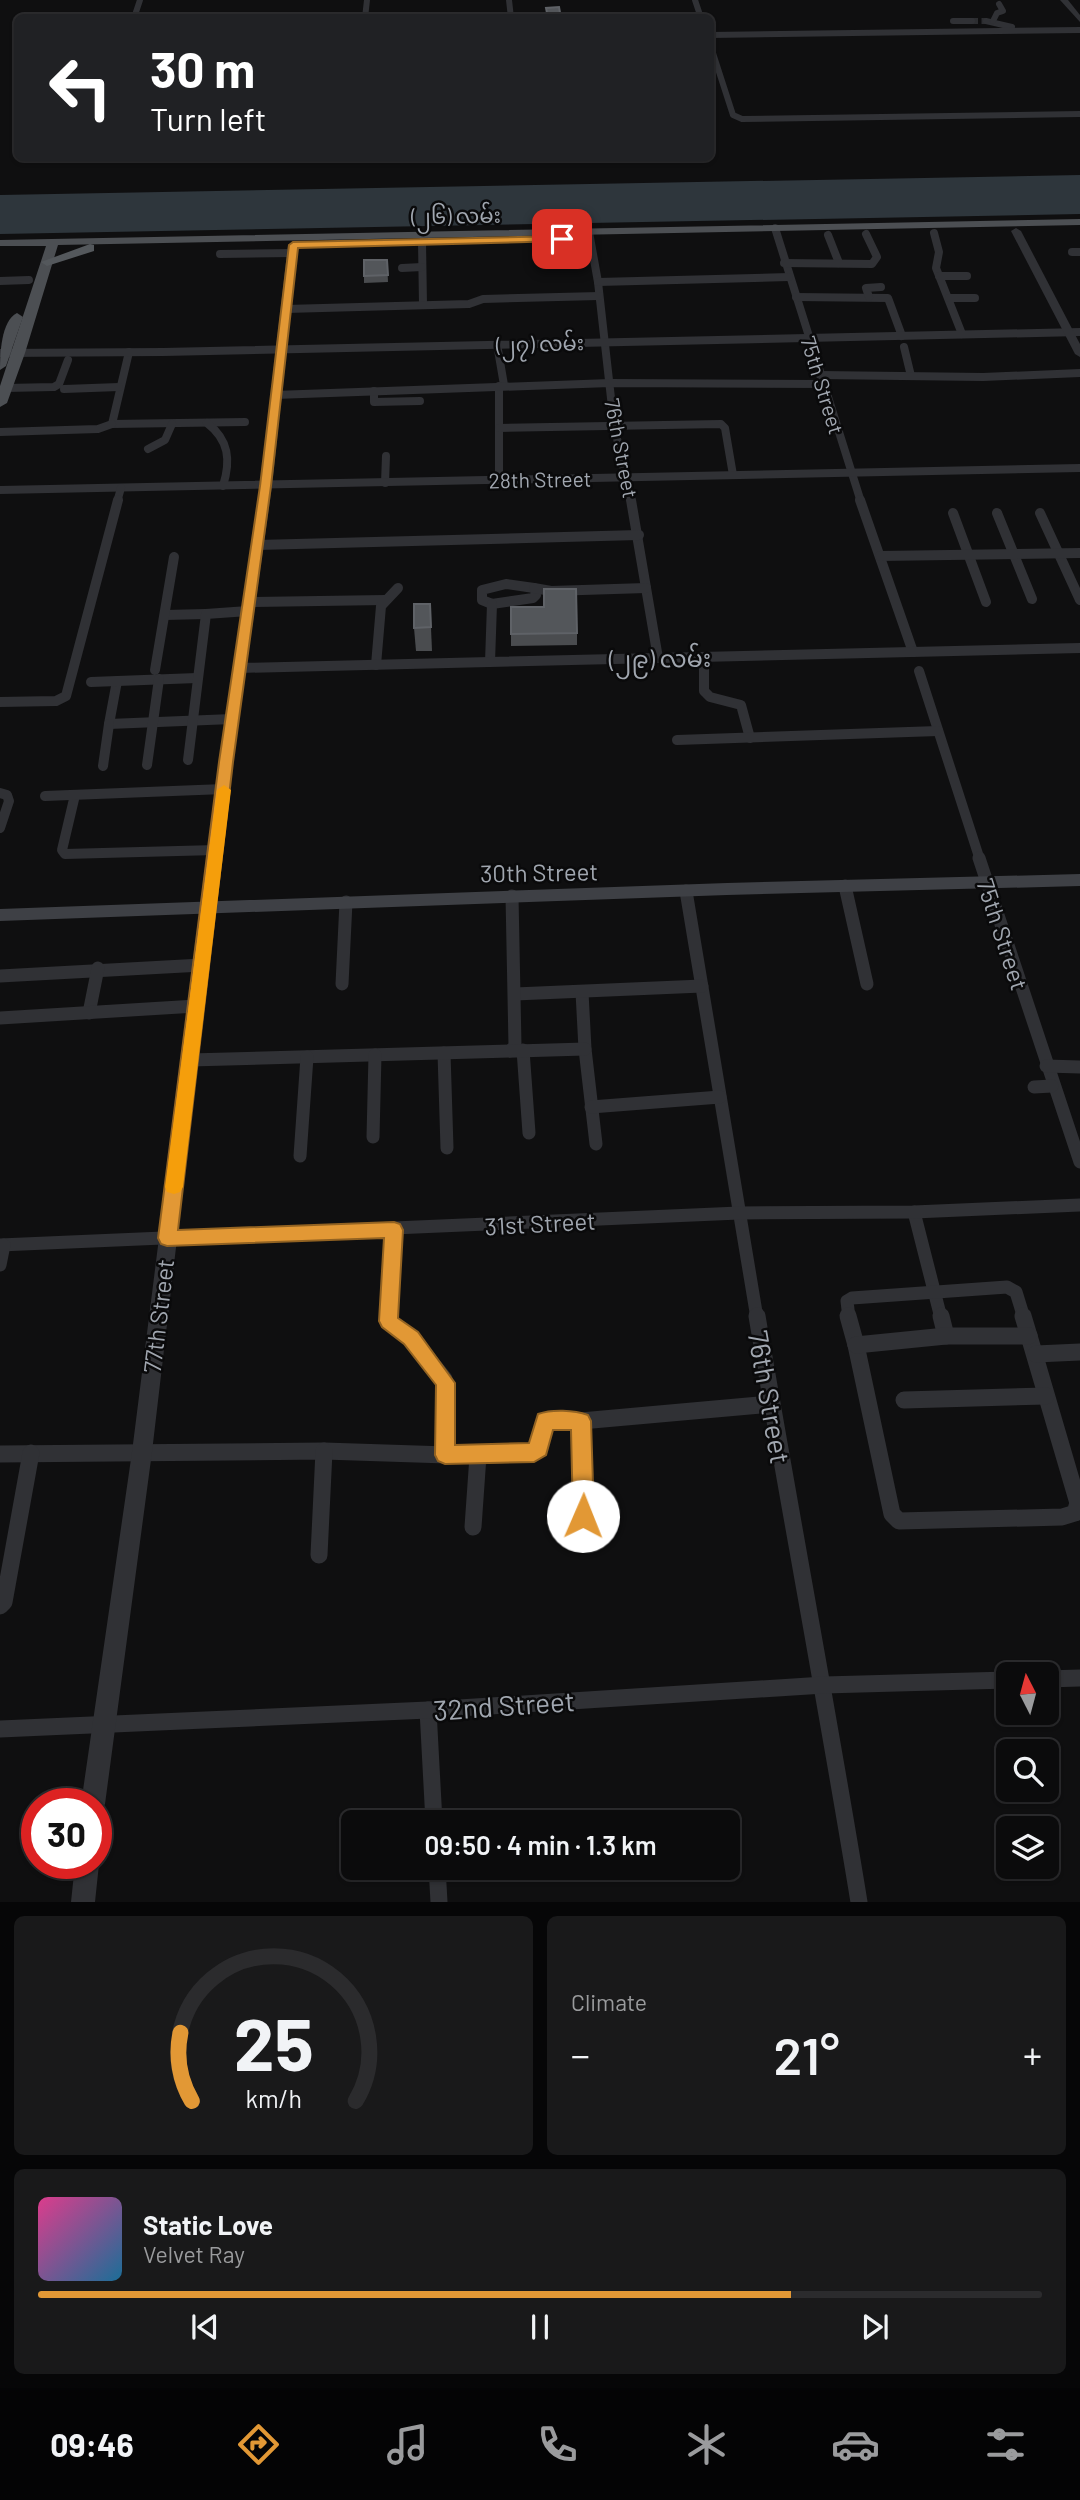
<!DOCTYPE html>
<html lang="en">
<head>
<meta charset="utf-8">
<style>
  :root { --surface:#0b0b0c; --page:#19191a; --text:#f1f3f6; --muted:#9a9b9d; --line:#2b2b2d; --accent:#e29835 }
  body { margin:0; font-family:Barlow,"Noto Sans Myanmar",sans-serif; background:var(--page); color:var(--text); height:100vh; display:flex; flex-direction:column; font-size:26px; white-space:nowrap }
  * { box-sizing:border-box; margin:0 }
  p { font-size:23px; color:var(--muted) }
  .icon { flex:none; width:38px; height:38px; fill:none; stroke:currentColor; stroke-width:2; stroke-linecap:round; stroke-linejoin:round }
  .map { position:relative; height:1902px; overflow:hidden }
  .side { display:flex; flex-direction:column; gap:14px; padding:14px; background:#060607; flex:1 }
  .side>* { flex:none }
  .top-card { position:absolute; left:14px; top:14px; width:700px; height:147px; border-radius:10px; box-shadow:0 2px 5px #0004,0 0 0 2px var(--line); background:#202124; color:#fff; overflow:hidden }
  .needle { width:46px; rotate:354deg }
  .buttons { position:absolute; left:996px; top:1662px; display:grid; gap:14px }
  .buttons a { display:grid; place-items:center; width:63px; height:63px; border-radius:10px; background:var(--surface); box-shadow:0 2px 5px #0004,0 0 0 2px var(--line); font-size:35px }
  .speed { position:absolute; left:21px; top:1788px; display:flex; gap:14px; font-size:35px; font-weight:700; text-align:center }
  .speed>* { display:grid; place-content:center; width:91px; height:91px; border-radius:50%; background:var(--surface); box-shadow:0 2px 5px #0004,0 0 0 2px var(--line); line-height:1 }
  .speed .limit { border:10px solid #d22; background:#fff; color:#111 }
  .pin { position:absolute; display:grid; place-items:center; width:60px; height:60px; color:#fff; margin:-30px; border-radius:14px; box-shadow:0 4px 10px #0006 }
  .me { position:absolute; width:77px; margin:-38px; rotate:1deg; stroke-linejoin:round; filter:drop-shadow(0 0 5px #0008) }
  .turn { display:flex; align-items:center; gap:24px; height:147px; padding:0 21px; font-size:32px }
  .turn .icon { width:91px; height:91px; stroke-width:2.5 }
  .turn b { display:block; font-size:49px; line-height:60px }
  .big { font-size:52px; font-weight:600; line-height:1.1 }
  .side .card { flex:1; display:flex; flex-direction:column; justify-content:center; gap:10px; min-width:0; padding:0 24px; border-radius:10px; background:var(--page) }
  .side .dial { align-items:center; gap:0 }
  .dial svg { height:182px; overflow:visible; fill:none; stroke:var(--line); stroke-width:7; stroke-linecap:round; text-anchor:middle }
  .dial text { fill:var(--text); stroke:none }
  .song { display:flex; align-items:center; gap:21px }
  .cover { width:84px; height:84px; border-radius:10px; background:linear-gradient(135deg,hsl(330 70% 55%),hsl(200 70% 35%)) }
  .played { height:7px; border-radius:4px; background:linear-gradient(90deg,var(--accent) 75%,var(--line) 75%) }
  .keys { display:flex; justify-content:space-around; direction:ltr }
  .heat { display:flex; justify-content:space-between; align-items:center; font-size:38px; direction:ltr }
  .side .tiles { flex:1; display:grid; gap:14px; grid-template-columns:1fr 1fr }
  .card:last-child { grid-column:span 2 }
  .trip { position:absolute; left:341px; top:1810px; width:399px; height:70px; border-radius:10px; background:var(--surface); box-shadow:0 2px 5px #0004,0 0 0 2px var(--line); font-weight:600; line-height:70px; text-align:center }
  .menu { display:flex; height:112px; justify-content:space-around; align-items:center; background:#040405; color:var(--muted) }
  .menu .icon { width:49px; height:49px }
  .menu .selected { color:var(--accent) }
  .menu b { font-size:32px; color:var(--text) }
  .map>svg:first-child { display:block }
</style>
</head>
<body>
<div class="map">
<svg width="1080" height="1902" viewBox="0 0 1080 1902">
  <rect width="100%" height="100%" fill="#0f0f10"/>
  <!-- water -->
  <path fill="#2e363c" d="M1080,175V214L0,234V195Z"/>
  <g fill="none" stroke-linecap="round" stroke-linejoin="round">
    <!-- minor-tunnel -->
    <path stroke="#2c2d30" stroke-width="6" stroke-dasharray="6 3.5" stroke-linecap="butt" d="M972,21H986"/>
    <!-- minor-far4 -->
    <g stroke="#303135" stroke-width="6">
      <path d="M509,0L511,18"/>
      <path d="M695,0L701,18"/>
      <path d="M134,18L140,0"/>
      <path d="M365,18L367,0"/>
      <path d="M424,18L510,16"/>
      <path d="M953,21H972"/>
      <path d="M986,21L1012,27"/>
      <path d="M993,21L997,13L1003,11L999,4"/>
      <path d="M710,35L1080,30"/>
      <path d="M710,44L733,115L742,119L1080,114"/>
    </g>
    <!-- minor-far3 -->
    <g stroke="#303135" stroke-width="8">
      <path d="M775,228L861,502"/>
      <path d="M589,232L598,282L614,425L631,502"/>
      <path d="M934,233L939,252L936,268L962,334"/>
      <path d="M828,235L839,263"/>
      <path d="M422,242L423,304"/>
      <path d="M1072,252H1080"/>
      <path d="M220,254L292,253"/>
      <path d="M784,263L872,264L877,257L866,234"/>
      <path d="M402,268L422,267"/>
      <path d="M939,276H967"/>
      <path d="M0,281L29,280"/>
      <path d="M598,282L789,277"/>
      <path d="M796,297L888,298L902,336"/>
      <path d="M869,297L866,288L881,287"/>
      <path d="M949,298H975"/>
      <path d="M286,309L469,304L483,299L599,296"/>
      <path d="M497,344L504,385"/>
      <path d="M904,347L911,376"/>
      <path d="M129,352L112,424L245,422"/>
      <path d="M0,353L163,352L1080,332"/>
      <path d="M820,375L983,377L1080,373"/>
      <path d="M499,386V479"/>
      <path d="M6,388L54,387L59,384L68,360"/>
      <path d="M64,389L119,387"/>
      <path d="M374,391V402L420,401"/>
      <path d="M275,395L610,383L823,384"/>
      <path d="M207,423C229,440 231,460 223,486"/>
      <path d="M499,428L721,424L725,428L733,475"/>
      <path d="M0,432L98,429L112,424"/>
      <path d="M148,449L165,440L172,424"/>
      <path d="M385,483L386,456"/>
      <path d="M0,490L1080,468"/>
      <path d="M117,502L121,488"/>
    </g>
    <!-- minor-far2 -->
    <g stroke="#303135" stroke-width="10">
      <path d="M631,500L658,658"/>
      <path d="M860,500L913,652"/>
      <path d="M953,513L986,602"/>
      <path d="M997,513L1032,599"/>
      <path d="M1040,513L1080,600"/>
      <path d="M257,545L639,535"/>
      <path d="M880,556L1080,553"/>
      <path d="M506,584L534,588L536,595L533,598L492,604L482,600V590Z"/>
      <path d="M534,588L551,591L646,588"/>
      <path d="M250,602L385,600"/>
      <path d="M165,615L206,614"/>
      <path d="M704,657V691L710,697L741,705L750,738"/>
      <path d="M490,662L492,604"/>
      <path d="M376,665L381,606L398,588"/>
      <path d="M239,668L1080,648"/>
      <path d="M155,670L174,557"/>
      <path d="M919,671L980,860"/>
      <path d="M117,681L109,724L232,719"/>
      <path d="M91,682L197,678"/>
      <path d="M0,702L56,701L66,696L118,500"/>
      <path d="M677,740L938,731"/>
      <path d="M188,760L206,614L248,611"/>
      <path d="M147,765L159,679"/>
      <path d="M103,766L109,724"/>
      <path d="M0,793L7,795L9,801L0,828"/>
      <path d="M75,795L62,850L65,854L216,850"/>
      <path d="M45,796L224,789"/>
    </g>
    <!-- minor-far1 -->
    <g stroke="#303135" stroke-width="13">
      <path d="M979,858L1080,1162"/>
      <path d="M845,886L867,984"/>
      <path d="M686,891L757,1318"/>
      <path d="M0,976L202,965"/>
      <path d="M342,984L346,902"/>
      <path d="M582,992L585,1049L596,1144"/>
      <path d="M515,994L702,986"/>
      <path d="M89,1013L98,968"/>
      <path d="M0,1018L196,1006"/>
      <path d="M523,1050L529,1133"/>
      <path d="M510,1051L515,1046L512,896"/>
      <path d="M444,1053L447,1148"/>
      <path d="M190,1060L585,1049"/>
      <path d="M1046,1066L1080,1067"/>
      <path d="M1034,1087L1052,1086"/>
      <path d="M591,1107L720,1097"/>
      <path d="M373,1137L375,1055"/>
      <path d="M300,1156L307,1057"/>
      <path d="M914,1212L941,1318"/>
      <path d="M0,1245L739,1213L914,1212L1080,1205"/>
      <path d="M0,1265L4,1245"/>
      <path d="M389,1318L394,1230"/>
      <path d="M849,1318L847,1301L852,1298L1007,1287L1016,1292L1024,1318"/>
    </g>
    <!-- minor -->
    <g stroke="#303135" stroke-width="17">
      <path d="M389,1316V1321L411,1338L444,1379L447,1397L445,1455"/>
      <path d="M757,1316C790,1512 827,1706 859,1902"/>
      <path d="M848,1316L856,1345"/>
      <path d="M941,1316L946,1336"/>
      <path d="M1023,1316L1029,1336"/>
      <path d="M856,1345L892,1514L899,1521L1062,1517L1075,1513L1078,1503L1029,1336"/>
      <path d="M856,1345L946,1336H1029"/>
      <path d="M1036,1354L1080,1352"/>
      <path d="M904,1400L1046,1396"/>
      <path d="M581,1421L583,1516"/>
      <path d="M0,1454L324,1451L478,1456L534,1453L539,1448L543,1425L551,1419L581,1421L771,1404"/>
      <path d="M473,1527L478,1456"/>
      <path d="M319,1555L324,1451"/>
      <path d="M0,1606L4,1602L31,1453"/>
      <path d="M1046,1679L1080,1678"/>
      <path d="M428,1710L434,1822"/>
      <path d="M0,1729L428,1710L824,1685L1008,1680"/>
      <path d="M437,1867L439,1902"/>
    </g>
    <!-- tertiary -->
    <g fill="#303135" fill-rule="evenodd">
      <path d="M1060,0H1068L1080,15V22Z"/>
      <path d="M1016,228L1021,231L1080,344V357L1075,354L1011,231Z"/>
      <path d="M293,242L298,245L272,486L233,762L152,1452L105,1804L101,1812L96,1814V1804H81L132,1452L219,762L260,486L288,245Z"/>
      <path d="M96,1857L99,1864L95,1902H71L75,1864H96Z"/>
    </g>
    <!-- secondary -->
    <path fill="#3e4045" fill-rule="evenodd" d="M1080,874V886L727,895L0,921V909L727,883Z"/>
    <!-- primary -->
    <g fill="#4c4f53" fill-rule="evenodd">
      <path d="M1080,219V225L58,245L25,353L7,403L0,407V386L46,246H0V240Z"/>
      <path d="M17,313L23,317L6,366L0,370C0,354 1,321 17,313Z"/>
    </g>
    <!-- trunk -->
    <path fill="#54585c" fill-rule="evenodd" d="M90,244L94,245V251L47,266L41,262Z"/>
  </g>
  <!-- wall -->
  <g fill="#4a4c4f">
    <path d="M387,260L388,282L364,283V276Z"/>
    <path d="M430,604L432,651H416L414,628Z"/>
    <path d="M511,607L577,633V645L511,646Z"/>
  </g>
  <!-- building -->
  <g fill="#53565a" stroke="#5f6267" stroke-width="2">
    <path d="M559,7L561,18H548L546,8Z"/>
    <path d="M364,260H387L388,275L364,276Z"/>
    <path d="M544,589H576L577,633L511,634V607H544Z"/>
    <path d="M414,604H430L431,627L414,628Z"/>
  </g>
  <!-- route -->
  <path fill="#e29835" stroke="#936322" stroke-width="2" d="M562,236L565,237V241L298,248L271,486L233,762L178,1230L394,1222L400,1224L403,1230L398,1318L418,1332L455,1383V1445L529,1443L538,1414C552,1409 574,1410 588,1415L591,1421L594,1516L591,1523L583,1526L576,1523L573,1516L571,1430H553L546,1455L534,1462L445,1464L438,1461L435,1455L436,1385L404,1344L382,1327L379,1321L384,1238L167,1246L161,1244L158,1238L219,762L260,486L289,245L293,242Z"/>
  <!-- slow -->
  <path fill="#f59e0b" d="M224,785L231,790L183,1187L180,1192L174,1194L167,1192L165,1187L217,790Z"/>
  <g text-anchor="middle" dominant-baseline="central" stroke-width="5" stroke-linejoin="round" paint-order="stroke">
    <!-- far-street labels -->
    <g font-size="21" fill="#a1a7b0" stroke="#0a0a0b">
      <text transform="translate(456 215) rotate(-1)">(၂၆) လမ်း</text>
      <text transform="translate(540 343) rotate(-2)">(၂၇) လမ်း</text>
      <text transform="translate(823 385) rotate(73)">75th Street</text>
      <text transform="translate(622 448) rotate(79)">76th Street</text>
      <text transform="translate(540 479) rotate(-1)">28th Street</text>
    </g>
    <!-- street labels -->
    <g font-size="24" fill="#a1a7b0" stroke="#0a0a0b">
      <text transform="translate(660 658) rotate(-1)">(၂၉) လမ်း</text>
      <text transform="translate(539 872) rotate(-1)">30th Street</text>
      <text transform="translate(1003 934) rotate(72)">75th Street</text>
      <text transform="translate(540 1223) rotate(-3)">31st Street</text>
      <text transform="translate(158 1316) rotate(-83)">77th Street</text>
    </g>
    <!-- near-street labels -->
    <g font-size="28" fill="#a1a7b0" stroke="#0a0a0b">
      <text transform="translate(770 1397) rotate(80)">76th Street</text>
      <text transform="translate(504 1705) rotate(-4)">32nd Street</text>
    </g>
  </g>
</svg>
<div class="buttons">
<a><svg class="needle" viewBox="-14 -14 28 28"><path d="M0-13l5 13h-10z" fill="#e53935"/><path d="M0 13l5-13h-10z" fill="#9a9b9d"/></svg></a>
<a><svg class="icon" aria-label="search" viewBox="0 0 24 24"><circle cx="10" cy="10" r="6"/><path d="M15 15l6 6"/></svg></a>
<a><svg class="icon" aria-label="layers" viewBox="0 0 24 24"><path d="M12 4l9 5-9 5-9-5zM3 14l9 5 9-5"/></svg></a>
</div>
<div class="speed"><div class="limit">30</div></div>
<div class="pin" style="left:562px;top:239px;background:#d93025"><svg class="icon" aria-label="arrive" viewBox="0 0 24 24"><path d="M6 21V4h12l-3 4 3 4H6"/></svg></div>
<svg class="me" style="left:583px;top:1516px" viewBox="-20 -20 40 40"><circle r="19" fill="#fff"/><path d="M0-13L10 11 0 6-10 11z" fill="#e29835"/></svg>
<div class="trip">09:50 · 4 min · 1.3 km</div>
<div class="top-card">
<div class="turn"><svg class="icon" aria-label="left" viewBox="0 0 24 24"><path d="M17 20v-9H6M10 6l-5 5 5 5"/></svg><div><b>30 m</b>Turn left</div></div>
</div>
</div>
<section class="side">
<div class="tiles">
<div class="card dial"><svg viewBox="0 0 100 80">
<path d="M14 69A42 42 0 1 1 86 69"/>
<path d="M14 69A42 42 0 0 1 9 39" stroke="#e29835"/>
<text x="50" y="56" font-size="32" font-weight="700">25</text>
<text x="50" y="72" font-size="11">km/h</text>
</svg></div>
<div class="card"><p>Climate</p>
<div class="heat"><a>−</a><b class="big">21°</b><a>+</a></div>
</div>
<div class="card">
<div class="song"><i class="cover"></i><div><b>Static Love</b><p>Velvet Ray</p></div></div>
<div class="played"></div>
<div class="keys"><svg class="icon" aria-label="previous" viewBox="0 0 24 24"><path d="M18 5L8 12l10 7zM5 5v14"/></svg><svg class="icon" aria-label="pause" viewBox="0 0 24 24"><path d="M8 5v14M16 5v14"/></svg><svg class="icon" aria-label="next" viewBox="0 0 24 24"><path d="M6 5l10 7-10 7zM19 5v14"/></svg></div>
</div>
</div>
</section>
<nav class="menu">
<b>09:46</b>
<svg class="icon selected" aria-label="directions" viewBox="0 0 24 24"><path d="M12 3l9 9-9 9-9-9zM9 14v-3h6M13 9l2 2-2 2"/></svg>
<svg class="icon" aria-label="music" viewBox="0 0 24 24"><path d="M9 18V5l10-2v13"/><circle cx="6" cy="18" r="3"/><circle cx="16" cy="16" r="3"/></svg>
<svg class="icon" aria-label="phone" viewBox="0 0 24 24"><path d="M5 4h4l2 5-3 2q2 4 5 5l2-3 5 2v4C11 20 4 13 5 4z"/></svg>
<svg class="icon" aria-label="climate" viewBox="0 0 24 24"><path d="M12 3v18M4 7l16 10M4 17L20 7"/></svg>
<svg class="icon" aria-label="car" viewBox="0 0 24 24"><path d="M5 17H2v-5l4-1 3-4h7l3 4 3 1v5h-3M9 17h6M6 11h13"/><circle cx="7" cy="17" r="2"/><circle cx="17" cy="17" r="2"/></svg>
<svg class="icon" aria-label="filters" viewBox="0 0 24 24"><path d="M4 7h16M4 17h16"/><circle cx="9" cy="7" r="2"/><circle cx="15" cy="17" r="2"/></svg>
</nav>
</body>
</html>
